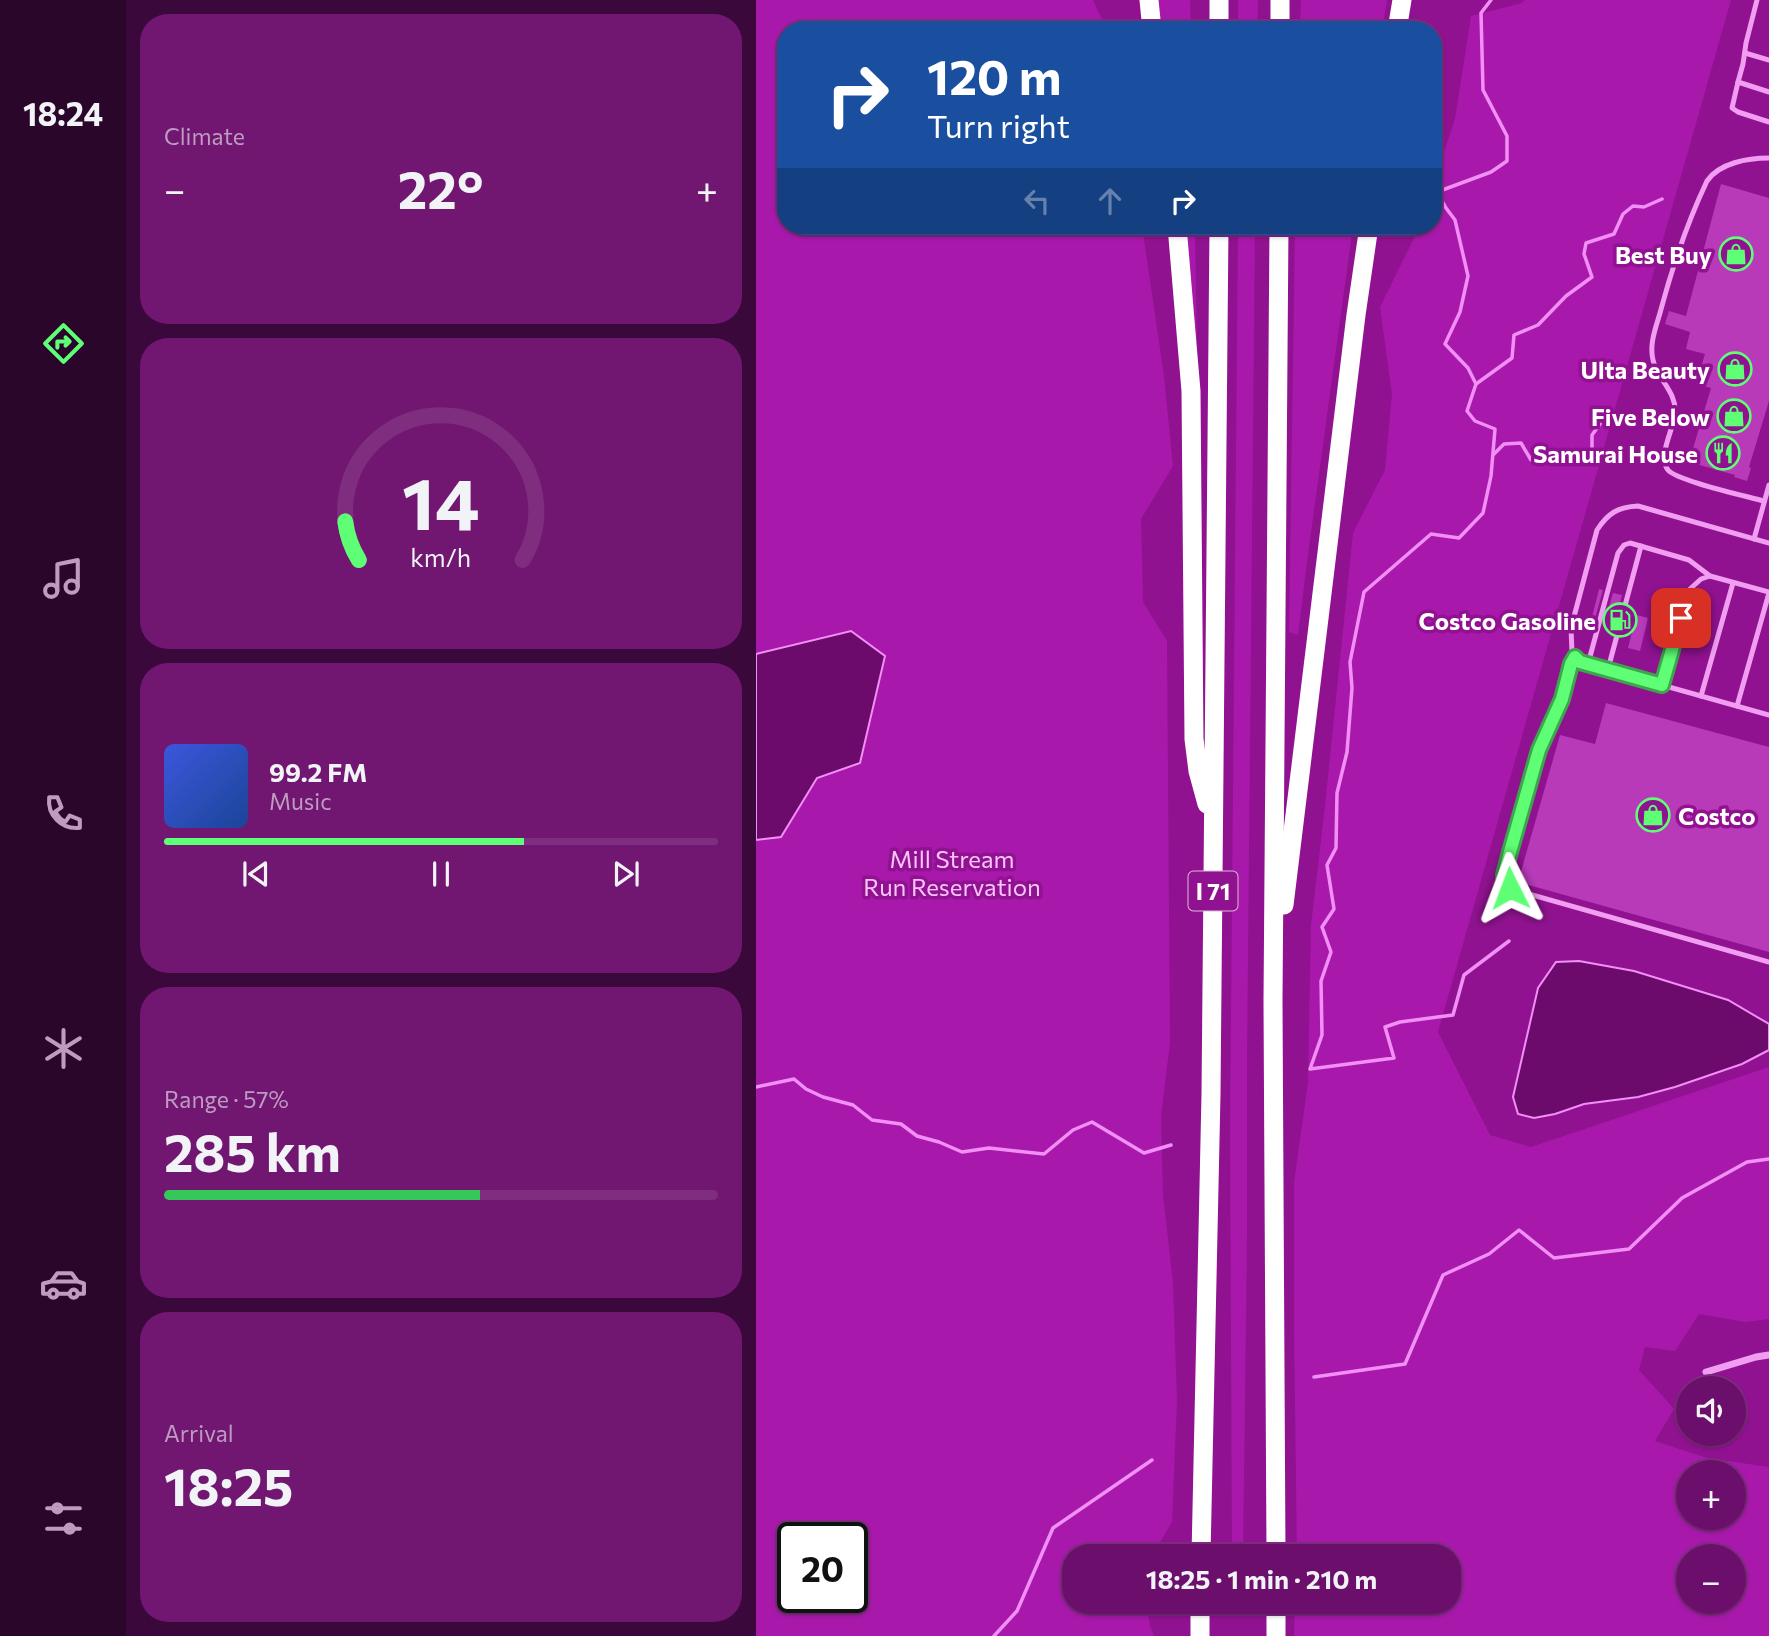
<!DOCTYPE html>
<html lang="en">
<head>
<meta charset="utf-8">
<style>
  :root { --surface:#6c0e6c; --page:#711772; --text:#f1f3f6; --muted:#be9cc2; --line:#7f2e7f; --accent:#5eff75 }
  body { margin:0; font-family:Commissioner,sans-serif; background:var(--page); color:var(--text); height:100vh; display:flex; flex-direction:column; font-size:26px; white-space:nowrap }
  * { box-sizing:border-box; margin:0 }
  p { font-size:23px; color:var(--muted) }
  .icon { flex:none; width:38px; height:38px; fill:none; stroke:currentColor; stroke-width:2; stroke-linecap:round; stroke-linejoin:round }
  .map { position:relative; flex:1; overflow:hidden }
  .drawer { display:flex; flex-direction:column; gap:14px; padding:14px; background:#3b083b; width:630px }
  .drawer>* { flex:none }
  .banner { position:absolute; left:21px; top:21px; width:665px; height:214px; border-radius:28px; box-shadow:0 2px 5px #0004,0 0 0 2px var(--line); background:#1a4fa0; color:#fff; overflow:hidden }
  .tools { position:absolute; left:920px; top:1376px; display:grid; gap:14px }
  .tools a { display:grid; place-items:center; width:70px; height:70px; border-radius:50%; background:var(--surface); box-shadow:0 2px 5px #0004,0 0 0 2px var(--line); font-size:35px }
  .speed { position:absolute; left:21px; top:1522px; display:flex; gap:14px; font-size:35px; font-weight:700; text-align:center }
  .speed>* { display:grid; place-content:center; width:91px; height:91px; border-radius:50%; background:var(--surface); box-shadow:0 2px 5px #0004,0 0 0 2px var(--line); line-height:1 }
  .speed .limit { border:4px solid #111; border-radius:10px; background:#fff; color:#111 }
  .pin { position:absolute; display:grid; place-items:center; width:60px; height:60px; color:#fff; margin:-30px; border-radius:14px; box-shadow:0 4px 10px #0006 }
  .me { position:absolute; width:77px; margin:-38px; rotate:357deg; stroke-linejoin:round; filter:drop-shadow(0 0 5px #0008) }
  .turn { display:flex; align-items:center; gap:24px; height:147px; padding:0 35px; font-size:32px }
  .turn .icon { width:91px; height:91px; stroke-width:2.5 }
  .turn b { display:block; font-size:49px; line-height:60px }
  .lanes { display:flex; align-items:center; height:66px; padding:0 35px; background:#0003; justify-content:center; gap:35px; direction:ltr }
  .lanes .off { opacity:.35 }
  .big { font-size:52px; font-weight:700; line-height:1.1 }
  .drawer .card { flex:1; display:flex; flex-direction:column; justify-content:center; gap:10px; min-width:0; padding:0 24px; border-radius:28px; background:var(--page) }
  .drawer .dial { align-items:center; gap:0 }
  .dial svg { height:182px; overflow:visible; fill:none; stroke:var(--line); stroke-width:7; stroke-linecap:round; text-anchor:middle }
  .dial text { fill:var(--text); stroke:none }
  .song { display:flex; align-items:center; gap:21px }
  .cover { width:84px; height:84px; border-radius:10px; background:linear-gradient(135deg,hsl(230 70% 55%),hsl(220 70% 35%)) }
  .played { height:7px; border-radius:4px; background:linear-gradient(90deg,var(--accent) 65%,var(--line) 65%) }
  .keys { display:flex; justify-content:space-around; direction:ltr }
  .heat { display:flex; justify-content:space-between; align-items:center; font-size:38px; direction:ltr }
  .charge { height:10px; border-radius:5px; background:linear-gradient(90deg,#34c759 57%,var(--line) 0) }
  .trip { position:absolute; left:306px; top:1544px; width:399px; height:70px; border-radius:28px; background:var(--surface); box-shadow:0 2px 5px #0004,0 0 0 2px var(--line); font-weight:700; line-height:70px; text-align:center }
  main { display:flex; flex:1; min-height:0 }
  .tab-bar { display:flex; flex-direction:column; width:126px; justify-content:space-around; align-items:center; background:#2b062b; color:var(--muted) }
  .tab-bar .icon { width:49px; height:49px }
  .tab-bar .current { color:var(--accent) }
  .tab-bar b { font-size:32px; color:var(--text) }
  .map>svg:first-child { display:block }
</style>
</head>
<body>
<main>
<nav class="tab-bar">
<b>18:24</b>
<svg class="icon current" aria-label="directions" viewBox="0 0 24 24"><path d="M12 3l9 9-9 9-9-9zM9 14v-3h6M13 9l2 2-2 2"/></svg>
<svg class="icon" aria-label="music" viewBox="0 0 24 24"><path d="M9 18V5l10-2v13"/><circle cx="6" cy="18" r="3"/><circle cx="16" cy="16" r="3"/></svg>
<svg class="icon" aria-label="phone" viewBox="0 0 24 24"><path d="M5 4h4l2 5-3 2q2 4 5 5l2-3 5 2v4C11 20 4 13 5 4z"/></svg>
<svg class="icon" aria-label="climate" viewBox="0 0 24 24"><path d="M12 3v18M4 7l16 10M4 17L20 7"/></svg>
<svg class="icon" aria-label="car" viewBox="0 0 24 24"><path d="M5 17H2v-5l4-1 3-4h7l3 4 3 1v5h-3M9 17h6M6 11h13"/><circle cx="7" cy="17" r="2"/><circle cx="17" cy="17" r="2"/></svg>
<svg class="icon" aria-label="filters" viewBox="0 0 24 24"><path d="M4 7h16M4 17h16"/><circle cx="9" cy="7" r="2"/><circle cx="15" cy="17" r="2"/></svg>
</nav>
<section class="drawer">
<div class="card"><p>Climate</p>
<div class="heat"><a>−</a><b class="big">22°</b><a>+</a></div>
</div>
<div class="card dial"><svg viewBox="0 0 100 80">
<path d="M14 69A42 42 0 1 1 86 69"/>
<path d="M14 69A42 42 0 0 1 8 52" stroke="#5eff75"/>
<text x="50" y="56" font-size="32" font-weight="700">14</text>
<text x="50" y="72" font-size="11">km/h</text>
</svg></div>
<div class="card">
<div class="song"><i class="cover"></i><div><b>99.2 FM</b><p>Music</p></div></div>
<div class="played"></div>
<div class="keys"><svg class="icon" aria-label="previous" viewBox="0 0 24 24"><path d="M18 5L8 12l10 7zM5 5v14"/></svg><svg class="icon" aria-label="pause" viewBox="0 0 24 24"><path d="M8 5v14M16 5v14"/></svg><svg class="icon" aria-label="next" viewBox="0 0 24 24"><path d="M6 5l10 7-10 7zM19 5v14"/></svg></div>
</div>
<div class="card"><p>Range · 57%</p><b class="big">285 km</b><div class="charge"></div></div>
<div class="card"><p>Arrival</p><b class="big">18:25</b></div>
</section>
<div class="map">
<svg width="1013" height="1636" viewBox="0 0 1013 1636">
  <rect width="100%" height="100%" fill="#901290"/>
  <!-- green -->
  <g fill="#a819ab" fill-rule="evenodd">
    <path d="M0,0H337L351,30H30V226H386L408,376L417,466L385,519L387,602L411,641L414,1043L405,1116L407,1195L417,1283L421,1401L416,1522L396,1556H318V1601H390L394,1626L398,1636H0ZM37,1538H96V1598H37Z"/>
    <path d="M399,0H434L435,30H402Z"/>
    <path d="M482,0H502L501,30H482Z"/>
    <path d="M545,0H631L626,30H544Z"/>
    <path d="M769,0H975L682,1032L734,1135L775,1147L1013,1067V1319L989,1322L943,1314L919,1351L889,1347L883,1370L918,1409L899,1441L951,1458L1013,1467V1636H538L539,1601H693V1556H541L538,1326V1183L552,1082L555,925L569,806L597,533L629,470L636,394L624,307L664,226H677V185L699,119L715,16L766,3ZM933,1472H978V1517H933ZM933,1556H978V1601H933Z"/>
    <path d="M424,226H439L441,343L436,345Z"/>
    <path d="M482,226H499L491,1059V1238L487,1556H476L474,1126Z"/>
    <path d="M539,226H597L552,554L542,635L533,632Z"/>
  </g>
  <!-- water -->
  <g fill="#6c0b6c" stroke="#f28ff6" stroke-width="2">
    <path d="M95,631L129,656L104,763L61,778L25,837L0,840V654Z"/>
    <path d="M823,961L878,971L972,1000L1013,1024V1050L986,1064L919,1087L882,1097L828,1104L799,1114L778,1118L762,1114L757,1097L782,988L800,962Z"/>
  </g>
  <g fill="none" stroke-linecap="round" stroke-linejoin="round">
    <!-- stream -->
    <g stroke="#f28ff6" stroke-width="3.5">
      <path d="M735,0L725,13L727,90L751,136V161L735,172L681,192L690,208L699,220L712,276L704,312L689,344L712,368L720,384L711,411L719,421L739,429L735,476L727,513L703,538L675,534L608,592L594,662L596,688L591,752L581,793L580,848L571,865L578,909L566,927L575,952L565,981L566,1035L554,1069L638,1058L629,1027L644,1022L697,1015L708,975L753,941"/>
      <path d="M720,384L756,358L758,335L782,325L810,296L836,277L828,254L830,243L858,234L867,214L877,206L888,207L906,199"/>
      <path d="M737,455L748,444L765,443L775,460L795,456L815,461L836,454V435L844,424"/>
      <path d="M0,1087L38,1079L50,1089L67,1097L97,1105L116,1120L145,1124L161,1136L183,1142L206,1152L233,1148L288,1154L317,1130L336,1122L388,1153L415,1145"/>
      <path d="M558,1377L649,1364L687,1275L733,1254L763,1230L798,1258L873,1249L926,1198L991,1162L1013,1159"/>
      <path d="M238,1636L261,1611L297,1528L396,1460"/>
    </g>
  </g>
  <!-- building -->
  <g fill="#b83ab9">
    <path d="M965,184L1013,198V401L993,467L995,468L991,481L978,477L979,475L933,462L955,388L940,384L949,354L930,349L934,332L909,324L913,311L930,316Z"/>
    <path d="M843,589L847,590L838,622L835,621Z"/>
    <path d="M857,593L866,595L858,627L848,624Z"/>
    <path d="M877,598L873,613L892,618L884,651L872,648L876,632L868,630Z"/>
    <path d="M850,703L1013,747V952L762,882L804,735L839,744Z"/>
  </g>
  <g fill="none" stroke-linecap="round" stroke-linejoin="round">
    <!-- lane -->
    <g stroke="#f19df2" stroke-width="5">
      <path d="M989,53L1013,60"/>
      <path d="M982,82L987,64L990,43L1001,0"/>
      <path d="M1013,92L982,82L976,108L982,112L1013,122"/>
      <path d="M1008,501C990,496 921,481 912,470C901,456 918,429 919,413C921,392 901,379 897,360C893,344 900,327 904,313C916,268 931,223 951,181C963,163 992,158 1013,158"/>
      <path d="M998,539L1013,485"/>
      <path d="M1013,543L882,506C862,507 852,513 841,530L815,628L816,653L824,662L1013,715"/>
      <path d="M819,657L815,664L805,700L783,750L749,869C748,878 750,887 759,890L1013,962"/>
      <path d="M832,664L862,553L868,545L874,543L933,560L954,576L1013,592"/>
      <path d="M852,669L885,546"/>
      <path d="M906,685L934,589L945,579L954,576"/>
      <path d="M945,696L977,583"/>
      <path d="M981,706L1013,593"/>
    </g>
    <!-- street -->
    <path stroke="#f19df2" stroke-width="7" d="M950,1372L1000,1357L1013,1355"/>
    <!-- highway -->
    <g stroke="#fff" stroke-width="19">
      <path d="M393,0L396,30"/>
      <path d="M463,30V0"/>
      <path d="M524,30V0"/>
      <path d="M641,30L646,0"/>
      <path d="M421,226L435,391L438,739L442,771L451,804"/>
      <path d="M528,905L600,315L613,226"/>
      <path d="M445,1556L455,1094L463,226"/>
      <path d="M520,1556L517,1001L523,226"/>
      <path d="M444,1636V1601"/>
      <path d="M520,1636V1601"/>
    </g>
  </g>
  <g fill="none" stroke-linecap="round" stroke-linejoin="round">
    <defs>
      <path id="route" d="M754,888L749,880L748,875L754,852L783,750L806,699L815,664L819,657L824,662L906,685L925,618"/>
    </defs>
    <!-- route casing -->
    <use href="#route" stroke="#3da64c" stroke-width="18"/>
    <!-- route -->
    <use href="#route" stroke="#5eff75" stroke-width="12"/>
  </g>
  <!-- icons -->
  <defs>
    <symbol id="shop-ring" viewBox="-11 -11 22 22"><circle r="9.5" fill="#901290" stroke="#5eff75" stroke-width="1.5"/><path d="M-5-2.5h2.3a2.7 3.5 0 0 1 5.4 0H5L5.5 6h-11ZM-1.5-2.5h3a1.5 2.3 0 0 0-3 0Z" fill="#5eff75"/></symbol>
    <symbol id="restaurant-ring" viewBox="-11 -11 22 22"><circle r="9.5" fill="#901290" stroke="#5eff75" stroke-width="1.5"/><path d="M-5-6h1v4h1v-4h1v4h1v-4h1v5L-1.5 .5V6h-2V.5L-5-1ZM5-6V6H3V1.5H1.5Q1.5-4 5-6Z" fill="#5eff75"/></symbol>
    <symbol id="fuel-ring" viewBox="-11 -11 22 22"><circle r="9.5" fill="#901290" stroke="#5eff75" stroke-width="1.5"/><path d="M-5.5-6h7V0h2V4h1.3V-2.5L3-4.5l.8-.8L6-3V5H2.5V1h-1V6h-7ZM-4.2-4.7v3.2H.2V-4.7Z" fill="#5eff75"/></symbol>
  </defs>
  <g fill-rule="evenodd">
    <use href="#shop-ring" x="961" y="235" width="38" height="38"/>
    <use href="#shop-ring" x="960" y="350" width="38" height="38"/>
    <use href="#shop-ring" x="959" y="397" width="38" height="38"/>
    <use href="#restaurant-ring" x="948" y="434" width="38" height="38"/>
    <use href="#fuel-ring" x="845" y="601" width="38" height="38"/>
    <use href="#shop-ring" x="878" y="796" width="38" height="38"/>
  </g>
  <g text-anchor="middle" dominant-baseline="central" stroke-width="7" stroke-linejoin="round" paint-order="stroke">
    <!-- shield labels -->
    <rect fill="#901290" stroke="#deb8de" stroke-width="2" x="432.5" y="871.5" width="49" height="39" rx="5"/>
    <g font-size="23" font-weight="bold" fill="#fff">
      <text x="457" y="891">I 71</text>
    </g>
    <!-- poi labels -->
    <g font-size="24" font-weight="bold" fill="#fff" stroke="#901290" text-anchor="end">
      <text x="956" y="254">Best Buy</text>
      <text x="954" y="369">Ulta Beauty</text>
      <text x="954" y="416">Five Below</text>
      <text x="942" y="453">Samurai House</text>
      <text x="840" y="620">Costco Gasoline</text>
      <text x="922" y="815" text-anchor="start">Costco</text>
    </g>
    <!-- park labels -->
    <g font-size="24" fill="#fcc4fd" stroke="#901290">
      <text x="196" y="858">Mill Stream<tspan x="196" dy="28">Run Reservation</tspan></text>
    </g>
  </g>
</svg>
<div class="tools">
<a><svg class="icon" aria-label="sound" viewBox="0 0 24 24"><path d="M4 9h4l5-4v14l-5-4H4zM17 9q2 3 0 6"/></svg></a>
<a>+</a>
<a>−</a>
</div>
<div class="speed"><div class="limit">20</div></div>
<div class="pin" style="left:925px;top:618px;background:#d93025"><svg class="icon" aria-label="arrive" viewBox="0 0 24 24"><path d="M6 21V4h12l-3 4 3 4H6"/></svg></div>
<svg class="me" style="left:754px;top:888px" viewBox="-20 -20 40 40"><path d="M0-17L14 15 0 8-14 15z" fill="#5eff75" stroke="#fff" stroke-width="4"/></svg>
<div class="trip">18:25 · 1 min · 210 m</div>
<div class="banner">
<div class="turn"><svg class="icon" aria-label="right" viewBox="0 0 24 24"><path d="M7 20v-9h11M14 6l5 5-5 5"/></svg><div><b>120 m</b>Turn right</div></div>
<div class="lanes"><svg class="icon off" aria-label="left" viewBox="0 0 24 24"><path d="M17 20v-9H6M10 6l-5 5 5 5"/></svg><svg class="icon off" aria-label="ahead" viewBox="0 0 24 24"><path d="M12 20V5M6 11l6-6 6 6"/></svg><svg class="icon" aria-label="right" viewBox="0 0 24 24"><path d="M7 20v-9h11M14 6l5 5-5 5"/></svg></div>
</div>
</div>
</main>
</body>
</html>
